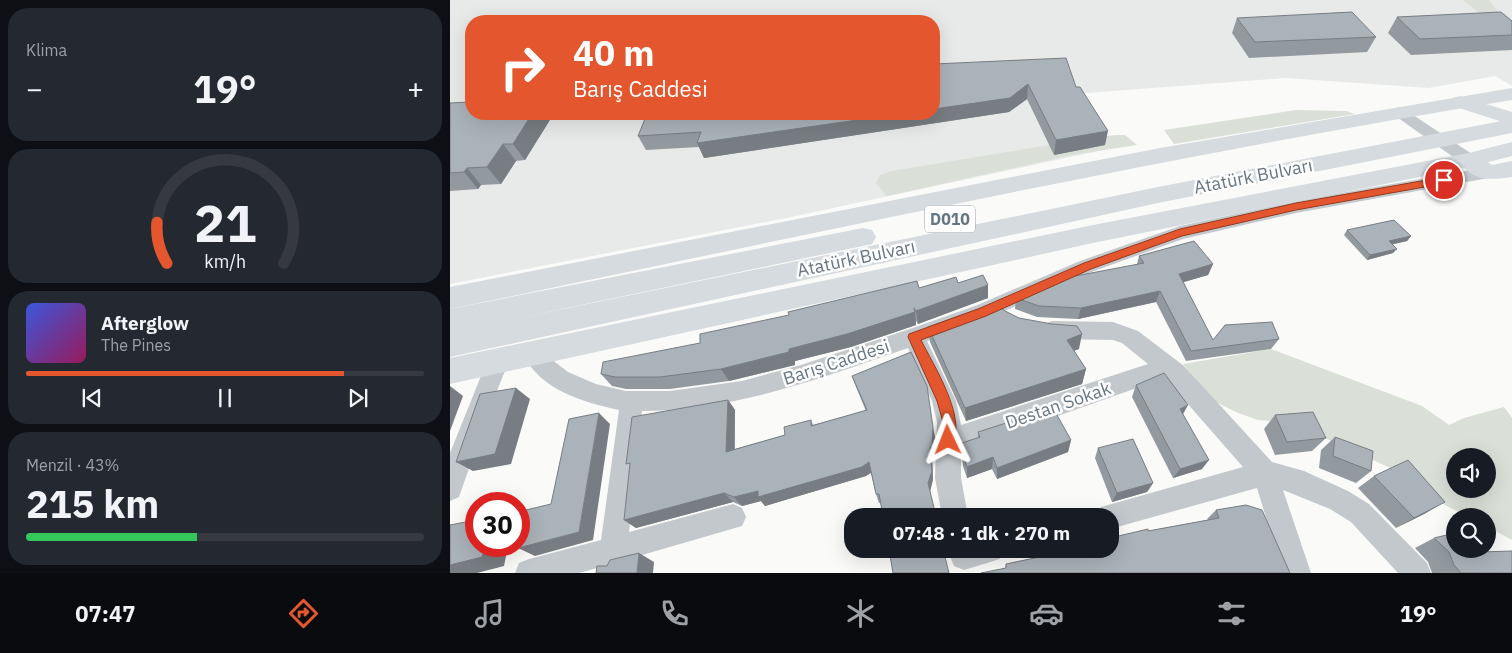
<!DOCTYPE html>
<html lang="tr">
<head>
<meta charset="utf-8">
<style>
  :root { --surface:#171b24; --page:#242831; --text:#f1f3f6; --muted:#9ea1a6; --line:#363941; --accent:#e4572e }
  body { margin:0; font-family:"IBM Plex Sans",sans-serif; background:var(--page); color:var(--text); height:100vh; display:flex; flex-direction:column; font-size:19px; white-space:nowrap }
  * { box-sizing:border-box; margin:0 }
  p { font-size:16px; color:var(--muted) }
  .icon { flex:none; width:28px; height:28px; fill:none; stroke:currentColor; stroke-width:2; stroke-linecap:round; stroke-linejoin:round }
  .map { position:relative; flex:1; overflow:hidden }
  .sheet { display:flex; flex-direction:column; gap:8px; padding:8px; background:#0d0f14; width:450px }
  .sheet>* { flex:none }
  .hud { position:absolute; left:15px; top:15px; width:475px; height:105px; border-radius:20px; box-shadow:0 5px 20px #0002; background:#e4572e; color:#fff; overflow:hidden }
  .controls { position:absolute; left:996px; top:448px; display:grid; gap:10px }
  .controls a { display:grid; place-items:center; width:50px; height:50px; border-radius:50%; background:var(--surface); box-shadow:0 5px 20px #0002; font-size:25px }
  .speed { position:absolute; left:15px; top:492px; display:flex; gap:10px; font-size:25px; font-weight:700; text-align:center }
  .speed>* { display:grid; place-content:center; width:65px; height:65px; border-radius:50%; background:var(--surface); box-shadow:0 5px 20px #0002; line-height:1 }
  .speed .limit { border:8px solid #d22; background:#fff; color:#111 }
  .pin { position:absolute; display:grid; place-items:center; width:42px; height:42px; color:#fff; margin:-21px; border:2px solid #fff; border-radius:50%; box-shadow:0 1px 5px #0007 }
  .me { position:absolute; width:55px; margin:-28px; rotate:358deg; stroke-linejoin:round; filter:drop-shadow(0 0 4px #0008) }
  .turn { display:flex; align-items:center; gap:18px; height:105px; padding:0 25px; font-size:22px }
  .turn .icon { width:65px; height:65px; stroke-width:2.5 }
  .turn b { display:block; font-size:35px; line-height:42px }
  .big { font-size:38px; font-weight:700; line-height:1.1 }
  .sheet .widget { flex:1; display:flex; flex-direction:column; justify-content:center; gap:8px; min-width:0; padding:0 18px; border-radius:20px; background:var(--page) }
  .sheet .dial { align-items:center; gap:0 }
  .dial svg { height:130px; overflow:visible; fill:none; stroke:var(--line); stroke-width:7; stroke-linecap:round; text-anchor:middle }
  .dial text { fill:var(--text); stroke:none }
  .song { display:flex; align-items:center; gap:15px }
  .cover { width:60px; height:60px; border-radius:8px; background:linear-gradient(135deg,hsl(230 70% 55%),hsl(330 70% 35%)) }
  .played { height:5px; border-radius:2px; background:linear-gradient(90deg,var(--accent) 80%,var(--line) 80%) }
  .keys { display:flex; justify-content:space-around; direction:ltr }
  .heat { display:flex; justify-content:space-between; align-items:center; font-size:28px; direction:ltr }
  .charge { height:8px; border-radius:4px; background:linear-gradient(90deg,#34c759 43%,var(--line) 0) }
  .trip { position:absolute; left:394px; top:508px; width:275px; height:50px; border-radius:20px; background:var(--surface); box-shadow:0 5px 20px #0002; font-weight:700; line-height:50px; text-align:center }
  .menu { display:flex; height:80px; justify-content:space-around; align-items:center; background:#090b0e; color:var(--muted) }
  .menu .icon { width:35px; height:35px }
  .menu .selected { color:var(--accent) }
  .menu b { font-size:22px; color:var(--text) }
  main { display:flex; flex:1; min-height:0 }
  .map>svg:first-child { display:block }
</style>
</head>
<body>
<main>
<section class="sheet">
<div class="widget"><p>Klima</p>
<div class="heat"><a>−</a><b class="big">19°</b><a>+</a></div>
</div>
<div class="widget dial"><svg viewBox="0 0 100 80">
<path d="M14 69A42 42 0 1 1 86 69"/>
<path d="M14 69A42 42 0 0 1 8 44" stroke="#e4572e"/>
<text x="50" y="56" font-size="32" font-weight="700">21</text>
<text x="50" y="72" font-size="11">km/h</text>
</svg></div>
<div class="widget">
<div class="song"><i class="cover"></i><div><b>Afterglow</b><p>The Pines</p></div></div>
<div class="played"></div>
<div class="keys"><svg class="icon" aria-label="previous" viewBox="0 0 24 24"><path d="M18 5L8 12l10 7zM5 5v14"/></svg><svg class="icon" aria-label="pause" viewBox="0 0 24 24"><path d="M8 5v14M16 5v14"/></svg><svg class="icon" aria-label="next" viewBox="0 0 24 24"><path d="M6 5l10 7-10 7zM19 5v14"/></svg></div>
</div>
<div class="widget"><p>Menzil · 43%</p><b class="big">215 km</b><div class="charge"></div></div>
</section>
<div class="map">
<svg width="1062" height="573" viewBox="0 0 1062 573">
  <rect width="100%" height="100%" fill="#fafaf8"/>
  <!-- built -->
  <path fill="#e8e9e9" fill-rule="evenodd" d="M0,0H1062V86L1045,76L979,88L836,78L623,94L653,150L346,216L0,284ZM21,21H484V114H21Z"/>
  <!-- green -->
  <g fill="#dadfd7" fill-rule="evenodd">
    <path d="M1013,0H1039L1049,13L1028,12Z"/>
    <path d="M846,110L896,111L905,114L724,144L714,130Z"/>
    <path d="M665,135H675L687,145L622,155L437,196L426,183L430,175L442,171L600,145L604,154L650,137Z"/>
    <path d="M821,349L972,406L999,425L1014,418L1054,407L1062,418V540L1038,527V516H1017L995,505L951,473L866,434L853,423L808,420L788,413L764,401L733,364ZM1005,456H1038V489H1005Z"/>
  </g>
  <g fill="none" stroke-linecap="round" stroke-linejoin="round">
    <!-- street -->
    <g fill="#c3c8cc" fill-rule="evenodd">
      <path d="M949,107L954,109L1025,156L1027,160L1025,164H1013L944,115L941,112L944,109Z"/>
      <path d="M1038,167L1044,169L1046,173L1044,177L846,213L733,239L644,271L539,318L477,341L506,401L511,425L698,364L672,343L663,340L602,339L595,336L591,330L595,324L602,321L663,322L688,331L734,366L822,462L854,471L898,491L919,504L977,563L981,573H948L901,522L880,509L833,490L861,573H833L807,488L660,529V516H647L651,507L793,467L715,378L568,430L511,447V478L518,516H492L485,478L487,422L482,401L458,348C371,378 285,411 192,411L179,532L283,504L292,508L296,517L292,526L175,560L174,573H146L147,568L129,573H65L69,563L79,559L151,540L169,410C133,402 90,390 73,354L76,347L84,345L92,347L105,362L118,372L146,384L176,391H220L292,381L351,365L460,329L525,306L630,261L730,226L846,201Z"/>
      <path d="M48,352L56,354L59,361L40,408L9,497L0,501V453L37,361L40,354Z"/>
      <path d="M503,549H554L550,559L514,570L504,566L500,556Z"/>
    </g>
    <!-- secondary -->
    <g fill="#d6dbdf" fill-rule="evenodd">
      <path d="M1010,96L1062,112V125L1003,106L1000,102L1003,98Z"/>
      <path d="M1019,153L1027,155L1042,165L1062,161V177C1039,180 1022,182 1008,160L1011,155Z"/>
    </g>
    <!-- highway -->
    <g fill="#d6dbdf" fill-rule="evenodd">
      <path d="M1062,88V100C706,158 353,236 0,309V287L710,148Z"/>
      <path d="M1062,119V133L708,203L0,357V309L413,228L422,230L426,237L422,244L413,246L50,322L708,187Z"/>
      <path d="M1062,142V156L1019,167L643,243L0,384V358L643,225L1019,153Z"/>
    </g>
  </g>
  <!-- wall -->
  <g fill="#929a9f">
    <path d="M947,17L1062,21V50L961,55L938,33Z"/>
    <path d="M787,18L926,37L917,52L799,58L782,33Z"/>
    <path d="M484,64L626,87L655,145L604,155L577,99L559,112L254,158L249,147L196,150L188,136Z"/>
    <path d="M0,103L103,115L75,160L66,161L51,184L31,185L28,189L0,191Z"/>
    <path d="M897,230L961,236L957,241L942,244L943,253L917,260L894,235Z"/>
    <path d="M689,256L763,264L758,275L733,282L763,340L829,339L821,349L736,361L706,302L628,319L587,317L565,309L566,298L687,264Z"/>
    <path d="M508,283L538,298L468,324L466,321V325L401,347L345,361V365L279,381L220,389H176L162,386L151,374L250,343L469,288Z"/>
    <path d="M555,311L629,349L624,351L636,369L632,384L516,421L480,342L478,327Z"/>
    <path d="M402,376L485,437L484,456L482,457L483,480L430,503H429L426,494L421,473L416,476L315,506L311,501L292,506L283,502L186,528L174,520L278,400L285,410V449L335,435L361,420L363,425L416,411L406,387Z"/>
    <path d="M686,385L733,414L752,469L723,478L682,397Z"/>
    <path d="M825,415L876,438L862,451L825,455L814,429Z"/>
    <path d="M528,432L621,440L618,452L547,479L542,469L517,478L513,466L512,454L528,438Z"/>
    <path d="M885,437L921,471L906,483L869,468L871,450Z"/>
    <path d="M648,448L703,483L697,492L662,502L645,458Z"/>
    <path d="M924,476L976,513L946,528L908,488Z"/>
    <path d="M766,510H812L555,568L556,564L598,555V552L698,531L758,520L757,519Z"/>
    <path d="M984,538L1029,552L1062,573H982L978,562L965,548Z"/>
  </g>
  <!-- shaded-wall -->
  <g fill="#777d82">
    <path d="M578,84L577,99L559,112L254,158L247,143L449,114H484V109Z"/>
    <path d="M82,114H103V115L75,160L63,144Z"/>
    <path d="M658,131L655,145L604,155L606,140Z"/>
    <path d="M53,144L66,161L51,184L37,167Z"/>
    <path d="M17,168L31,185L28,189L14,172Z"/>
    <path d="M961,236L957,241L936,246L939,241Z"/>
    <path d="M947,249L943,253L917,260L920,255Z"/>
    <path d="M763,264L758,275L724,285L729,274Z"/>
    <path d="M538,285V298L468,324L466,311Z"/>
    <path d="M710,291L706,302L628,319L631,308Z"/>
    <path d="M465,312L466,325L401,347L345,361V365L279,381L271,369Z"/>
    <path d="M632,334L629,349L614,354L617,340Z"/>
    <path d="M636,369L632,384L516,421L515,408Z"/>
    <path d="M0,386L13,396L0,431Z"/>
    <path d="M66,388L80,399L61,464L23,471L6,462Z"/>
    <path d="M278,400L285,410L284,461L276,452Z"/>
    <path d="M738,405L732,416L730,409Z"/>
    <path d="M149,413L160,424L143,540L85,556L68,548L129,532Z"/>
    <path d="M483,427L485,437L484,456L482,457L483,480L480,492L478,483L480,447Z"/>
    <path d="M621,440L618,452L547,479V468Z"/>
    <path d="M543,457L542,469L517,478V467Z"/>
    <path d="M759,460L752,469L723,478L730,469Z"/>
    <path d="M419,462L422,472L416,476L315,506L311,501L292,506L284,497Z"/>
    <path d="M703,483L697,492L662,502L667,493Z"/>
    <path d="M274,493L283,502L186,528L174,520Z"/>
    <path d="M995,502L976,513L946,528L964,518Z"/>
    <path d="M35,546H58L54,566L27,573H0V565Z"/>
    <path d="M189,553L204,562L203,573H187Z"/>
  </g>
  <!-- building -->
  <g fill="#aab3b9" stroke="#777d82">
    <path d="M902,12L926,37L805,42L787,18Z"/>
    <path d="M1051,12L1062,21V35L970,39L947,17Z"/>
    <path d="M616,58L626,87H630L658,131L606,140L578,84L560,98L484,109V64Z"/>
    <path d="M21,102V114H82L63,144H53L37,167L17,168L14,172L0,173V103Z"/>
    <path d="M197,114H449L247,143L251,132L188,136Z"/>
    <path d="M944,220L961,236L939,241L947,249L920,255L897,230Z"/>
    <path d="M744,241L763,264L729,274L763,340L775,325L822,322L829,339L741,351L710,291L631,308L589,306L566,298L598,284L620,277L694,263L689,256Z"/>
    <path d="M533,275L538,285L466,311L464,308L465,312L397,334L339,349V352L271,369L210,377H165L151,374L153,362L250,343V334L339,315L338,312L467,281L469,288L506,277L508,283Z"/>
    <path d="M545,303L555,311L569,318L602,324L627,326L632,334L617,340L636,369L515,408L478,327Z"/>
    <path d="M461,352L477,386L483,427L482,446L480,447L482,471L478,483L486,516H433L429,494H426L419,462L412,467L308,497V491L284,497L274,493L174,520L180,463L176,464L182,417L278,400L276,452L335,435L334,427L361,420V426L417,410L402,376Z"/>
    <path d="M714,373L738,405L730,409L759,460L730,469L686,385Z"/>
    <path d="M66,388L45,454L6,462L30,394Z"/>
    <path d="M603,408L621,440L547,468L543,457L517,467L512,454V443L530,437L528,432Z"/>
    <path d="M863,412L876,438L837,442L825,415Z"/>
    <path d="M149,413L129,532L68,548L76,510L101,504L119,419Z"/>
    <path d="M885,437L923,451L921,471L883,456Z"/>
    <path d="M683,439L703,483L667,493L648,448Z"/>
    <path d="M958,460L995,502L964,518L924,476Z"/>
    <path d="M796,505L812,510L840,573H531L556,568V564L599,555L598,552L608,549H660V538L698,529V531L769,518L766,510Z"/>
    <path d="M26,520V546H35L32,557L0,565V525Z"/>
    <path d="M1005,533V549H1028L1029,552L1062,551V573H1011L1004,565L999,552L984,538Z"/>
    <path d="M439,549H493L499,573H443Z"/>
    <path d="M189,553L187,573H146L147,566H157L160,560Z"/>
  </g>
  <!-- route -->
  <path fill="#e4572e" stroke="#94391e" d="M994,177L997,178V183L846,210L732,236L641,269L536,316L471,340C484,366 516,416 503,444L498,446L494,444L491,440L493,422L487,401L458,337L459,334L528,309L634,263L730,229L846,203Z"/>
  <g text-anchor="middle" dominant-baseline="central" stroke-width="5" stroke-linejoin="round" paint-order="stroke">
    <!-- shield labels -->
    <rect fill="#fff" stroke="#939fa8" stroke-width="1" x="475" y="205.5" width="50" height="27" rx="4"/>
    <g font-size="16" font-weight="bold" fill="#657683">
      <text x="500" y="219">D010</text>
    </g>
    <!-- street labels -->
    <g font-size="18" fill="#657683" stroke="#fff">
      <text transform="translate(803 176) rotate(-11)">Atatürk Bulvarı</text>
      <text transform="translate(406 258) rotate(-12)">Atatürk Bulvarı</text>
      <text transform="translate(386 362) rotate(-18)">Barış Caddesi</text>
      <text transform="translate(608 405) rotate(-19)">Destan Sokak</text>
    </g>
  </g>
</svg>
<div class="controls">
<a><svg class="icon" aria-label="sound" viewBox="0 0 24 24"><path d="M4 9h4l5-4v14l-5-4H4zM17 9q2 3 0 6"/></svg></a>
<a><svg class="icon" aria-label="search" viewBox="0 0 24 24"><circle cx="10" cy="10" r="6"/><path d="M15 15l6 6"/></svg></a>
</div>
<div class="speed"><div class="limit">30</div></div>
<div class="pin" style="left:994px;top:180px;background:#d93025"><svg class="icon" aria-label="arrive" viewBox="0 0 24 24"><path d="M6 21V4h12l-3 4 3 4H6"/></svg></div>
<svg class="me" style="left:498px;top:440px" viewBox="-20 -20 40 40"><path d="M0-17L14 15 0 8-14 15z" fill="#e4572e" stroke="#fff" stroke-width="4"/></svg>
<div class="trip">07:48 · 1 dk · 270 m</div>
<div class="hud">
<div class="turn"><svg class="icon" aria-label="right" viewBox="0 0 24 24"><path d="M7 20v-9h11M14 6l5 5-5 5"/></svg><div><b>40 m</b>Barış Caddesi</div></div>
</div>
</div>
</main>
<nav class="menu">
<b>07:47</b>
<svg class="icon selected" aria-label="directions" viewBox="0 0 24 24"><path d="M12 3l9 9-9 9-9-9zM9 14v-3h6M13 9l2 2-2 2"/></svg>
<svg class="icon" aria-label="music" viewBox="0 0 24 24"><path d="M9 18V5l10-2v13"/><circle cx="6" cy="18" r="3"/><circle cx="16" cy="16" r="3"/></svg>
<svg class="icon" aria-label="phone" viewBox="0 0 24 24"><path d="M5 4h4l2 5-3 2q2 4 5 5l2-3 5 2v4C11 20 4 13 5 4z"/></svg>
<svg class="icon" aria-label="climate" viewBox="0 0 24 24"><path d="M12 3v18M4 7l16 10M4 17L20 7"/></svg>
<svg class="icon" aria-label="car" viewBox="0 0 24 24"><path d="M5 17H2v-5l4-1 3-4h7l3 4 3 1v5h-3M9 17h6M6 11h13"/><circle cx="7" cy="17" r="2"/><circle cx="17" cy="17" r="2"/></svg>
<svg class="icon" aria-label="filters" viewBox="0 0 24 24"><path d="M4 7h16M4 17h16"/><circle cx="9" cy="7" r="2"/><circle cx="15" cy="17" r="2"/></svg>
<b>19°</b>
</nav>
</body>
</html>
